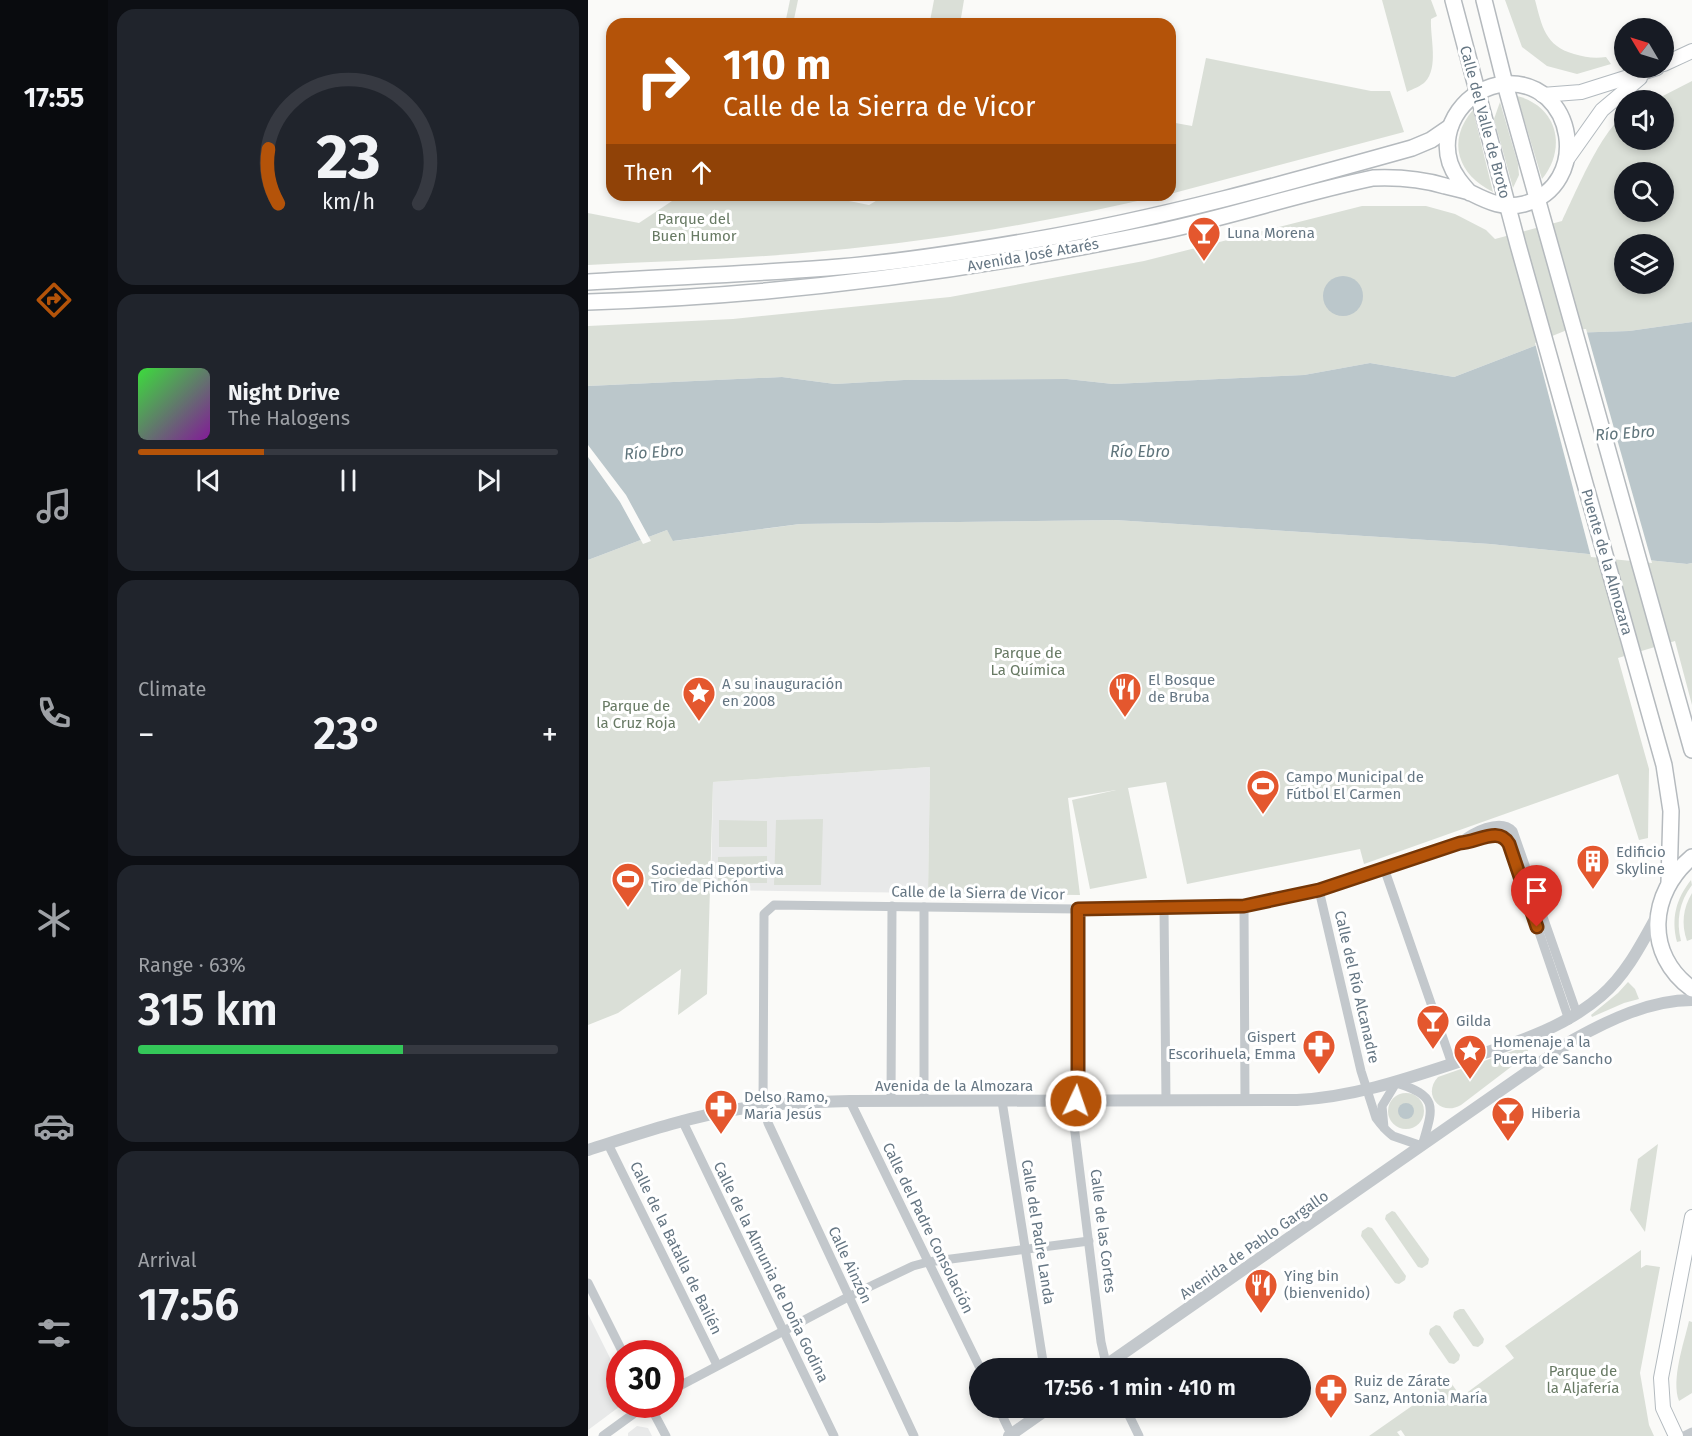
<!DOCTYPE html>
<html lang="en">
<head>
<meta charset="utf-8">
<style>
  :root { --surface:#171b24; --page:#20242c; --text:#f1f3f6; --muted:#9ea1a6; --line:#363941; --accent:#b45309 }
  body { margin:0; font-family:"Fira Sans",sans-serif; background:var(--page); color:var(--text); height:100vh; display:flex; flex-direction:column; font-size:22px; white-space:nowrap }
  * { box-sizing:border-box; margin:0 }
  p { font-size:20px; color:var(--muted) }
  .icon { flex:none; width:33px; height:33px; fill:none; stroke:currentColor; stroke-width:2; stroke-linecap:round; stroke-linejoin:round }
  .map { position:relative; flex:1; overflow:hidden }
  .sheet { display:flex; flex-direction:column; gap:9px; padding:9px; background:#0d0f14; width:480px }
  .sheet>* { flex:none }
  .banner { position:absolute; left:18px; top:18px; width:570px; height:183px; border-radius:18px; box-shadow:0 3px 9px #0003; background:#b45309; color:#fff; overflow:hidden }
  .needle { width:39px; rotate:308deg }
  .tools { position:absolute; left:1026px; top:18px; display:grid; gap:12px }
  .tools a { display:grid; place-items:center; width:60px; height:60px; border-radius:50%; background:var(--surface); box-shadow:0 3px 9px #0003; font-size:30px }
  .speed { position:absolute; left:18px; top:1340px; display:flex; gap:12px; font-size:30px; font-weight:700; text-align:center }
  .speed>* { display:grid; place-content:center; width:78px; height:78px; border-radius:50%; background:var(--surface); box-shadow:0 3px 9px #0003; line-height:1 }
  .speed .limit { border:9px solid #d22; background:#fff; color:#111 }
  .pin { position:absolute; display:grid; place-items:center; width:51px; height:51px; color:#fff; margin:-62px -26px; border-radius:50% 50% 50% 0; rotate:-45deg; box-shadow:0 0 6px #0007 }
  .pin .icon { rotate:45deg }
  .me { position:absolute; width:66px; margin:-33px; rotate:3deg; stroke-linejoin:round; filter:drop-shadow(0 0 4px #0008) }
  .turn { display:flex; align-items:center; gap:21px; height:126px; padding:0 18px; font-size:27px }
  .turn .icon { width:78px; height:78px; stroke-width:2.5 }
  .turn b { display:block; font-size:42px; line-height:51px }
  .then { display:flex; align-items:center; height:57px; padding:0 18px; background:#0003; gap:12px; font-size:22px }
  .big { font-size:45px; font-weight:600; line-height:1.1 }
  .sheet .card { flex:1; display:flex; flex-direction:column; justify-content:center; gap:9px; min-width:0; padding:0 21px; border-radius:18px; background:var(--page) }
  .sheet .dial { align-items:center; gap:0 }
  .dial svg { height:156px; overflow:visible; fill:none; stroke:var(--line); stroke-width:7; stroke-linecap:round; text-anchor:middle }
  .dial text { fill:var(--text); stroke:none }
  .song { display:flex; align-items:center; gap:18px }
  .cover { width:72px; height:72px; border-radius:9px; background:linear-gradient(135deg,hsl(120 70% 55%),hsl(290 70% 35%)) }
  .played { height:6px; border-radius:3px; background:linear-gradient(90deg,var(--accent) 30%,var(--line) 30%) }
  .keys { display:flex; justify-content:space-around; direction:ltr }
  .heat { display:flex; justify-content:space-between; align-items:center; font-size:33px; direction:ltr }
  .charge { height:9px; border-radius:4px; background:linear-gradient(90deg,#34c759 63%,var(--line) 0) }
  .trip { position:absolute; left:381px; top:1358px; width:342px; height:60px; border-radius:30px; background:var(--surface); box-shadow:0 3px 9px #0003; font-weight:600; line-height:60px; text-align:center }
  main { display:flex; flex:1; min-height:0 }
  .tab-bar { display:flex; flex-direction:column; width:108px; justify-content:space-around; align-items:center; background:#090b0e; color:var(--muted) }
  .tab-bar .icon { width:42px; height:42px }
  .tab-bar .selected { color:var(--accent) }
  .tab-bar b { font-size:27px; color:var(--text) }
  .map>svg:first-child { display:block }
</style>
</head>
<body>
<main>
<nav class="tab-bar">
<b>17:55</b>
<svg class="icon selected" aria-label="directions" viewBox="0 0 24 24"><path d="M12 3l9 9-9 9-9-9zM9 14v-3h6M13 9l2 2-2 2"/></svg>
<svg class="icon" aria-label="music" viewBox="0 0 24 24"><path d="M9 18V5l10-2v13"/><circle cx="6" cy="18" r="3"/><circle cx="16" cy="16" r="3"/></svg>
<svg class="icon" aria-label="phone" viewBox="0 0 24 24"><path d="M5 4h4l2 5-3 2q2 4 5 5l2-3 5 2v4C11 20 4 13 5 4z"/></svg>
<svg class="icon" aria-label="climate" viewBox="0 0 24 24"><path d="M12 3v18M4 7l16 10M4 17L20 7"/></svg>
<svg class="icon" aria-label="car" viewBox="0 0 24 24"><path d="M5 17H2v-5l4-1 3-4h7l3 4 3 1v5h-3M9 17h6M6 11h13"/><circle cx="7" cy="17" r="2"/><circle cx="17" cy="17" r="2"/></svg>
<svg class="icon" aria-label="filters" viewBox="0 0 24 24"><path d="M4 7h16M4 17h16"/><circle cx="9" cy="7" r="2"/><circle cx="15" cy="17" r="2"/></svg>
</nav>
<section class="sheet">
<div class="card dial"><svg viewBox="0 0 100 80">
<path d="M14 69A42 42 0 1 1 86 69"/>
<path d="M14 69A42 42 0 0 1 9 41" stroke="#b45309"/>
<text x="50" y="56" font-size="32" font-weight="700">23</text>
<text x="50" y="72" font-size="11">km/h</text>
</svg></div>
<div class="card">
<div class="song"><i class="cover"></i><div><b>Night Drive</b><p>The Halogens</p></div></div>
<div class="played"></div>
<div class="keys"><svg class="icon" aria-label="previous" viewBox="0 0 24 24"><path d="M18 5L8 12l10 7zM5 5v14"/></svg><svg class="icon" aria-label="pause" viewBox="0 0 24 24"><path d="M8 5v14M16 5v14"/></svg><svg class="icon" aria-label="next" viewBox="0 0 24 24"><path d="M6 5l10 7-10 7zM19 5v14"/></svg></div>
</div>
<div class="card"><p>Climate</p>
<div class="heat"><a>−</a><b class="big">23°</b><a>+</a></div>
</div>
<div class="card"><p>Range · 63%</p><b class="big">315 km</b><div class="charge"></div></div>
<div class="card"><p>Arrival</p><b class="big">17:56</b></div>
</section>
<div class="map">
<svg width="1104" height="1436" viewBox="0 0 1104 1436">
  <rect width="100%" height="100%" fill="#fafaf8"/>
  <!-- built -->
  <g fill="#e8e9e9">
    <path d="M342,767L340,893L123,890L125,782Z"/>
    <path d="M0,1314L31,1376L32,1404H35L0,1430Z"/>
    <path d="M49,1426L60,1428L64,1436H40V1433Z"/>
  </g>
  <!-- green -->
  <g fill="#dadfd7" fill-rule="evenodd">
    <path d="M202,0H210L205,24H197Z"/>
    <path d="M346,0H376L372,24L342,21Z"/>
    <path d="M794,0H843L849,16L843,19C842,37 851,68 837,82C833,86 825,89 819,92Z"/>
    <path d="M917,0H947C954,26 957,46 986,54C997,57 1006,59 1018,57L1023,64L989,74L959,66L934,47Z"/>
    <path d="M618,58L783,91H802L816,132L582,194V122L604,126Z"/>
    <path d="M1104,81V322L1041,331L980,333L866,377L782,363L716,375L525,384L479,379L316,380L247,384L194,377L0,386V326L145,319L362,297L556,261L774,206H838L867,214L898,230L907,239L974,221C986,196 1014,129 1036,116V140H1076V100H1067ZM1036,172H1076V212H1036ZM1036,244H1076V284H1036Z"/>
    <path d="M929,96C970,106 979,149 954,179Z"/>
    <path d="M912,102L930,164L931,175L925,188L906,119Z"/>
    <path d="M885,110L905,192C870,175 858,141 885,110Z"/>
    <path d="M85,195H231L281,205L298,195H576C465,221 350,241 236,251C157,259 79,261 0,265V213L51,223L84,201Z"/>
    <path d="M527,520L902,544L1099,564L1104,563V705L1087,641L1030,658L1061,769L1060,838L1051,840L1030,774L776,864L772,849L599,884L578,782L540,788L559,878L502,889L484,800L528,790L480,798L492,895L340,893L342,767L125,782L119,994L90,1015L93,969L30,1013L0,1025V560L79,530L86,541L212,524Z"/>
    <path d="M235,819L233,885H186L188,820Z"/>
    <path d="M131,820L179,821V847H131Z"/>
    <path d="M179,856V883H130V857Z"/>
    <path d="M1103,880L1104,885C1091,902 1088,921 1093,941L1089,942C1083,918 1088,899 1103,880Z"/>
    <path d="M1104,893V939L1099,941C1093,924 1095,908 1104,893Z"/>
    <path d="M1040,982L1047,989L1051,999L1036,1003L1004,1017L1003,1015L1030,993Z"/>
    <path d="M936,1047L940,1049V1054L873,1105C852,1117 834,1094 850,1077Z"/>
    <circle cx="818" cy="1111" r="18"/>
    <path d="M1070,1144L1057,1232L1042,1210L1050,1159Z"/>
    <path d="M804,1211L807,1212L841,1259L840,1264L834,1268L830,1267L797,1219L798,1215Z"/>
    <path d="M780,1227L784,1228L818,1276L817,1280L811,1284L807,1283L773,1236L774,1231Z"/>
    <path d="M1053,1250V1268L1058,1265L1072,1267L1052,1373L1061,1425L1066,1436H817L813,1430L809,1432L812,1436H781L861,1380L873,1397L926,1358L917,1346Z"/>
    <path d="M872,1309H876L896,1339L895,1343L890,1347L885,1346L865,1317L866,1312Z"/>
    <path d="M1101,1321L1104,1322V1393L1091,1401C1083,1379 1096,1343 1101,1321Z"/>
    <path d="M848,1325L852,1326L872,1355L871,1360L866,1364L861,1363L841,1334L842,1329Z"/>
  </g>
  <!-- water -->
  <g fill="#bbc7cb">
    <circle cx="755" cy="296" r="20"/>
    <path d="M1104,322V563L1099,564L902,544L527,520L212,524L85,541L79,530L0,560V386L194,377L247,384L316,380L479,379L525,384L716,375L782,363L866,377L980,333L1041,331Z"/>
    <circle cx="818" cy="1111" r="8"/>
  </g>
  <!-- pier -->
  <g fill="#fafaf8">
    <path d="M998,329L1064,563L1003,557L947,343L979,330Z"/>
    <path d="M0,445L38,495L63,541L55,544L32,502L0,457Z"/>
  </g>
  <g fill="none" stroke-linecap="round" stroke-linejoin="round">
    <defs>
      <g id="secondary">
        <path d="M1076,64L1104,51"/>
        <path d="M954,95L993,92L1069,68"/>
        <path d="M980,158L1014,110L1052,78"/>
        <path d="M1088,1436L1075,1408L1073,1378L1104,1217"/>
      </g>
      <g id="primary">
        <path d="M865,0L930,245L1076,765L1083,811L1081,882"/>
        <path d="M896,0L917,84L1104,750"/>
        <path d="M0,282C80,277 160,274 239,268C308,263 377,252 446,240C574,218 699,183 824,148L843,140L862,127"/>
        <path d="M0,302C193,296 381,271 570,232C642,217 713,193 785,178C809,177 834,179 857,186C866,188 876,190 883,193C901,202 916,209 936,204C1004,186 988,79 917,84C879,87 850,126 862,163C866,175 874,184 882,193"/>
        <path d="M1104,857C1061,893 1056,954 1104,989"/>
      </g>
    </defs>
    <!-- secondary casing -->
    <use href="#secondary" stroke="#b3babf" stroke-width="16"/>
    <!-- primary casing -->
    <use href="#primary" stroke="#b5babe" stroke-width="18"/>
    <!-- minor -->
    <g stroke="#c3c8cc" stroke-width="9">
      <path d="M871,843C884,832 912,817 925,831L989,1014"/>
      <path d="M796,868L864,1064"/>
      <path d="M731,890L773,1071L788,1118C793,1125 798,1131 805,1136L834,1146C845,1108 852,1096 808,1083L794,1106L796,1128"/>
      <path d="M656,906L657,1101"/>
      <path d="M490,909V1086L485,1117L513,1342L519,1368"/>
      <path d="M576,909L578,1100"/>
      <path d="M303,1100L304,906"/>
      <path d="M262,1101L392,1368"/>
      <path d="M336,1101V907"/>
      <path d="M414,1101L456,1368"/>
      <path d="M94,1120L246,1436"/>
      <path d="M20,1144L129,1365"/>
      <path d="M0,1283L35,1353"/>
      <path d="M82,1391L260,1297L325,1266L340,1262L501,1241"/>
      <path d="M61,1404L78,1436"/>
      <path d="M410,1407L423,1434"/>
      <path d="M537,1407L551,1436"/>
      <path d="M15,1436L59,1404"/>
      <path d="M326,1436L180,1123L175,1105L176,914L186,905L490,909L656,906L731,890L871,843C890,842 911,826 921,844L981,1020"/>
      <path d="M1096,1436L1104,1432"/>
    </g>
    <!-- tertiary -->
    <g stroke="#c3c8cc" stroke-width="12">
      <path d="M0,1150C50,1134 99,1117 151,1109C188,1103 225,1102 262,1101L709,1100C766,1097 818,1079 873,1061C922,1044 972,1031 1013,996C1038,975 1054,943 1070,914"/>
      <path d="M514,1368L985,1040C1021,1020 1062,1000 1104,1000"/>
      <path d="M421,1436L462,1407"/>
    </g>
    <!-- secondary -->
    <use href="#secondary" stroke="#fff" stroke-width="14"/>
    <!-- primary -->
    <use href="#primary" stroke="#fff" stroke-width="15"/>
  </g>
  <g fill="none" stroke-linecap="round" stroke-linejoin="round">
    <defs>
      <path id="route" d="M488,1101L490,1086V909L656,906L731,890L872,843C890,842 911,826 921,844L949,927"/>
    </defs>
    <!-- route casing -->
    <use href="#route" stroke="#753606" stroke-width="15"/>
    <!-- route -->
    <use href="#route" stroke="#b45309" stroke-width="10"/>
  </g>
  <!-- icons -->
  <defs>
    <symbol id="bar-pin" viewBox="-11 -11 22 30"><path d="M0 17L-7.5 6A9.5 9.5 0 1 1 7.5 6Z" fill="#e4572e" stroke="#fff"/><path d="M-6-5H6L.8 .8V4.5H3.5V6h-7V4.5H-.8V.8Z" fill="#fff"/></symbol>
    <symbol id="restaurant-pin" viewBox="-11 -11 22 30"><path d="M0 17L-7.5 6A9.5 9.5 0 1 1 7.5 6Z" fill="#e4572e" stroke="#fff"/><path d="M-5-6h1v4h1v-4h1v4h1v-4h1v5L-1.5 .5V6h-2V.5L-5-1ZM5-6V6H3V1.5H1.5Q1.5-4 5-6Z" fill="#fff"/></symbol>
    <symbol id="sight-pin" viewBox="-11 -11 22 30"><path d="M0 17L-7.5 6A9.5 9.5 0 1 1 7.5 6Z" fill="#e4572e" stroke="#fff"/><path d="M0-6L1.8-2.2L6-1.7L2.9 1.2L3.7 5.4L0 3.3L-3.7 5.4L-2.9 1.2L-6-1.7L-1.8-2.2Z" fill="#fff"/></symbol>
    <symbol id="stadium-pin" viewBox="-11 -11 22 30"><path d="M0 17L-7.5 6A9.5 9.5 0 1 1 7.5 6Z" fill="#e4572e" stroke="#fff"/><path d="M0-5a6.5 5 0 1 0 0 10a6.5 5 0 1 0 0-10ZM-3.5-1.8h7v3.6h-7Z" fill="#fff"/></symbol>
    <symbol id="building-pin" viewBox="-11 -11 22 30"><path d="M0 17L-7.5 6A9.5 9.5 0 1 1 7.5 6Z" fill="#e4572e" stroke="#fff"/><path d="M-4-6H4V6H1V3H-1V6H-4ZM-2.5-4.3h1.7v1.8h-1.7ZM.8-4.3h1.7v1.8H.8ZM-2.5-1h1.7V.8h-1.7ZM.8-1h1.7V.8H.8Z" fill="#fff"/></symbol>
    <symbol id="pharmacy-pin" viewBox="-11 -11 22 30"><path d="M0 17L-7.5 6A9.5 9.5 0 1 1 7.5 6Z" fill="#e4572e" stroke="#fff"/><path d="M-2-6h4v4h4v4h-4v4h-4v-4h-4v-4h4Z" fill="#fff"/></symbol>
  </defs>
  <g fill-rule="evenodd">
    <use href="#bar-pin" x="597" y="214" width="38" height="52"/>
    <use href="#restaurant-pin" x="518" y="670" width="38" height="52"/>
    <use href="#sight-pin" x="92" y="674" width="38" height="52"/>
    <use href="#stadium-pin" x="656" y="767" width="38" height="52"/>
    <use href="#building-pin" x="986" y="842" width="38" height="52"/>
    <use href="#stadium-pin" x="21" y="860" width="38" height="52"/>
    <use href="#bar-pin" x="826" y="1002" width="38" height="52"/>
    <use href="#pharmacy-pin" x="712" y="1027" width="38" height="52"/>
    <use href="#sight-pin" x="863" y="1032" width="38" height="52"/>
    <use href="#pharmacy-pin" x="114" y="1087" width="38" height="52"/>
    <use href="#bar-pin" x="901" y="1094" width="38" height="52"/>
    <use href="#restaurant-pin" x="654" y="1266" width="38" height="52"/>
    <use href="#pharmacy-pin" x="724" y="1371" width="38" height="52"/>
  </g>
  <g text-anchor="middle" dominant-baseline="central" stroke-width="6" stroke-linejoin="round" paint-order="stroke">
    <!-- street labels -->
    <g font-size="15" fill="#657683" stroke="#fff">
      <text transform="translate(897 122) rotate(75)">Calle del Valle de Broto</text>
      <text transform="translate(445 255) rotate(-10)">Avenida José Atarés</text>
      <text transform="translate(1019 562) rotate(74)">Puente de la Almozara</text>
      <text transform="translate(390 893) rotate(1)">Calle de la Sierra de Vicor</text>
      <text transform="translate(769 987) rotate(77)">Calle del Río Alcanadre</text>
      <text x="366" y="1086">Avenida de la Almozara</text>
      <text transform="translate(340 1228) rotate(64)">Calle del Padre Consolación</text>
      <text transform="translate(515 1231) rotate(83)">Calle de las Cortes</text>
      <text transform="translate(450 1232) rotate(81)">Calle del Padre Landa</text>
      <text transform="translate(666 1245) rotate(-35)">Avenida de Pablo Gargallo</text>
      <text transform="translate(88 1248) rotate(64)">Calle de la Batalla de Bailén</text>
      <text transform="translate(262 1265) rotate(65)">Calle Ainzón</text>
      <text transform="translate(183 1272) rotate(64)">Calle de la Almunia de Doña Godina</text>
    </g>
    <!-- park labels -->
    <g font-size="15" fill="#687a64" stroke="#fff">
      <text x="106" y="219">Parque del<tspan x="106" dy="17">Buen Humor</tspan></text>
      <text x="440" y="653">Parque de<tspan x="440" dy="17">La Química</tspan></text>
      <text x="48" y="706">Parque de<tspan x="48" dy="17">la Cruz Roja</tspan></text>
      <text x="995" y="1371">Parque de<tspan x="995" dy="17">la Aljafería</tspan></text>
    </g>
    <!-- poi labels -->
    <g font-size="15" fill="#657683" stroke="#fff" text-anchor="start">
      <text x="639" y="233">Luna Morena</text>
      <text x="560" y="680">El Bosque<tspan x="560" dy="17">de Bruba</tspan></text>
      <text x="134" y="684">A su inauguración<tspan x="134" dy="17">en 2008</tspan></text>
      <text x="698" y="777">Campo Municipal de<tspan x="698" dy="17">Fútbol El Carmen</tspan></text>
      <text x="1028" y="852">Edificio<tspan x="1028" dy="17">Skyline</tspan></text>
      <text x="63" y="870">Sociedad Deportiva<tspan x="63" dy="17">Tiro de Pichón</tspan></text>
      <text x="868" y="1021">Gilda</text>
      <text x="708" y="1037" text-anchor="end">Gispert<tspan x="708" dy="17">Escorihuela, Emma</tspan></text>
      <text x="905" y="1042">Homenaje a la<tspan x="905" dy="17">Puerta de Sancho</tspan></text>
      <text x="156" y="1097">Delso Ramo,<tspan x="156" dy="17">María Jesús</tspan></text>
      <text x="943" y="1113">Hiberia</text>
      <text x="696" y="1276">Ying bin<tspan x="696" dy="17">(bienvenido)</tspan></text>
      <text x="766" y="1381">Ruiz de Zárate<tspan x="766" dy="17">Sanz, Antonia María</tspan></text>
    </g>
    <!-- water labels -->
    <g font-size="16" font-style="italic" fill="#60757c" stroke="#fff">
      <text transform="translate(1037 433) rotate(-4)">Río Ebro</text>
      <text x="552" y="451">Río Ebro</text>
      <text transform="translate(66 452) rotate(-4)">Río Ebro</text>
    </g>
  </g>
</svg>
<div class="tools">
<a><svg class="needle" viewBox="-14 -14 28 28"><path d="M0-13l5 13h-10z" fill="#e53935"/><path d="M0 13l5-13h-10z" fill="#9ea1a6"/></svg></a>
<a><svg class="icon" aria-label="sound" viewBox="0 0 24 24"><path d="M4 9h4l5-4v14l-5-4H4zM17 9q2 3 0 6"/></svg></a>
<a><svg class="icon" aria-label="search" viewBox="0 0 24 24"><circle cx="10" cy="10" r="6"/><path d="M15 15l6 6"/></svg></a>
<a><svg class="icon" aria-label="layers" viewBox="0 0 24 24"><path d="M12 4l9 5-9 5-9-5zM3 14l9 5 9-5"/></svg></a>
</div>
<div class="speed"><div class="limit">30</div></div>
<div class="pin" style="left:949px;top:927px;background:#d93025"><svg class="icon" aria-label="arrive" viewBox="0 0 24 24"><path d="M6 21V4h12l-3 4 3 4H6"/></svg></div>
<svg class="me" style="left:488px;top:1101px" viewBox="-20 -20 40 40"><circle r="17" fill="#b45309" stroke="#fff" stroke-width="3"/><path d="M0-11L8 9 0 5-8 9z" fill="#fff"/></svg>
<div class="trip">17:56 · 1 min · 410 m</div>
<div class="banner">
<div class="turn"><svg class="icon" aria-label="right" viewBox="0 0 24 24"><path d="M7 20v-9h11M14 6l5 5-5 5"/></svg><div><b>110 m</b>Calle de la Sierra de Vicor</div></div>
<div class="then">Then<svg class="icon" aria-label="ahead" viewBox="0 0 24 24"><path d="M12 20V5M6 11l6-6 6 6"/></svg></div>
</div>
</div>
</main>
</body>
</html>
